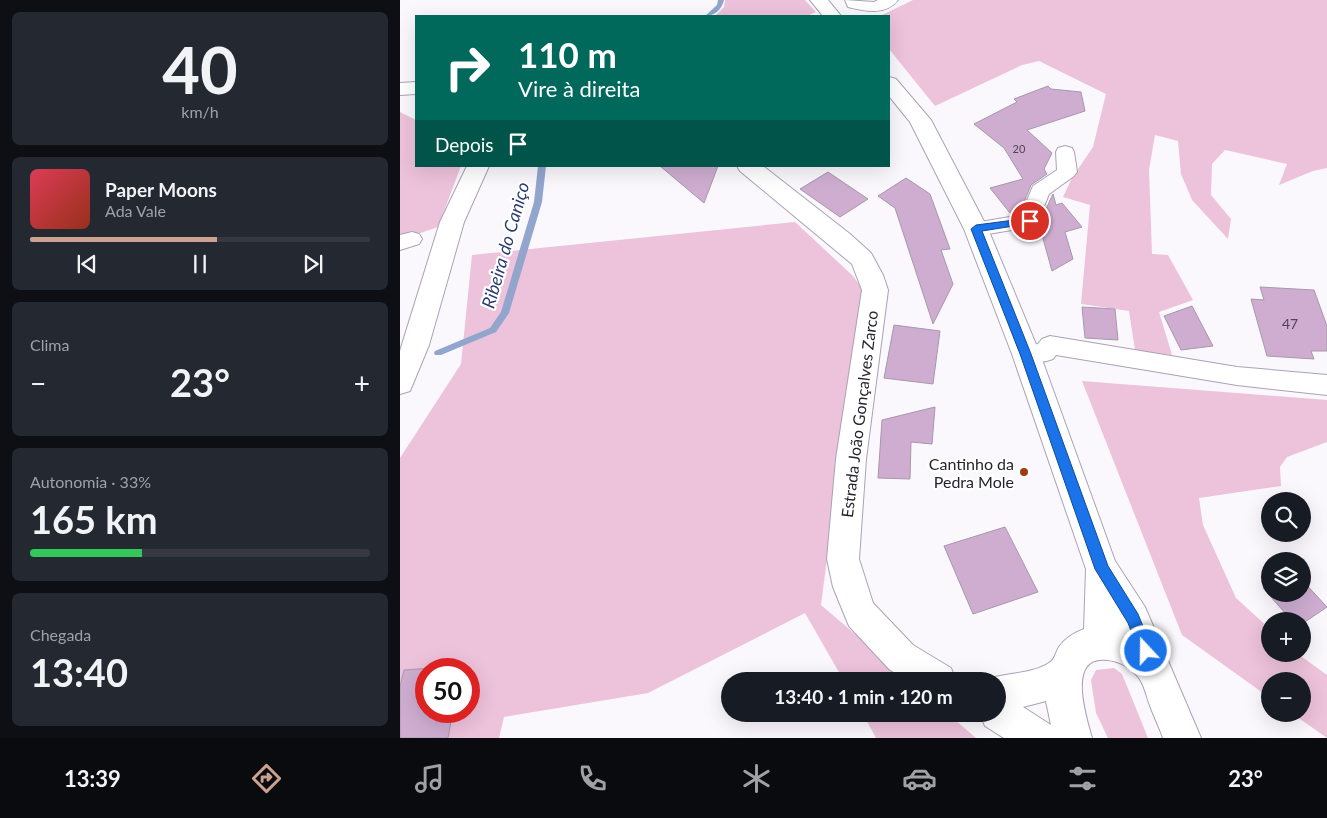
<!DOCTYPE html>
<html lang="pt">
<head>
<meta charset="utf-8">
<style>
  :root { --surface:#171b24; --page:#242831; --text:#f1f3f6; --muted:#9ea1a6; --line:#363941; --accent:#cda18f }
  body { margin:0; font-family:Lato,sans-serif; background:var(--page); color:var(--text); height:100vh; display:flex; flex-direction:column; font-size:19px; white-space:nowrap }
  * { box-sizing:border-box; margin:0 }
  p { font-size:16px; color:var(--muted) }
  .icon { flex:none; width:28px; height:28px; fill:none; stroke:currentColor; stroke-width:2; stroke-linecap:round; stroke-linejoin:round }
  .map { position:relative; flex:1; overflow:hidden }
  .sheet { display:flex; flex-direction:column; gap:12px; padding:12px; background:#0d0f14; width:400px }
  .sheet>* { flex:none }
  .hud { position:absolute; left:15px; top:15px; width:475px; height:152px; border-radius:0px; box-shadow:0 5px 20px #0002; background:#00695c; color:#fff; overflow:hidden }
  .controls { position:absolute; left:861px; top:492px; display:grid; gap:10px }
  .controls a { display:grid; place-items:center; width:50px; height:50px; border-radius:50%; background:var(--surface); box-shadow:0 5px 20px #0002; font-size:25px }
  .speed { position:absolute; left:15px; top:658px; display:flex; gap:10px; font-size:25px; font-weight:700; text-align:center }
  .speed>* { display:grid; place-content:center; width:65px; height:65px; border-radius:50%; background:var(--surface); box-shadow:0 5px 20px #0002; line-height:1 }
  .speed .limit { border:8px solid #d22; background:#fff; color:#111 }
  .pin { position:absolute; display:grid; place-items:center; width:42px; height:42px; color:#fff; margin:-21px; border:2px solid #fff; border-radius:50%; box-shadow:0 1px 5px #0007 }
  .me { position:absolute; width:55px; margin:-28px; rotate:339deg; stroke-linejoin:round; filter:drop-shadow(0 0 4px #0008) }
  .turn { display:flex; align-items:center; gap:18px; height:105px; padding:0 20px; font-size:22px }
  .turn .icon { width:65px; height:65px; stroke-width:2.5 }
  .turn b { display:block; font-size:35px; line-height:42px }
  .then { display:flex; align-items:center; height:48px; padding:0 20px; background:#0003; gap:10px; font-size:19px }
  .big { font-size:38px; font-weight:700; line-height:1.1 }
  .sheet .widget { flex:1; display:flex; flex-direction:column; justify-content:center; gap:8px; min-width:0; padding:0 18px; border-radius:8px; background:var(--page) }
  .sheet .dial { align-items:center; gap:0 }
  .dial b { font-size:65px; line-height:1 }
  .song { display:flex; align-items:center; gap:15px }
  .cover { width:60px; height:60px; border-radius:8px; background:linear-gradient(135deg,hsl(350 70% 55%),hsl(10 70% 35%)) }
  .played { height:5px; border-radius:2px; background:linear-gradient(90deg,var(--accent) 55%,var(--line) 55%) }
  .keys { display:flex; justify-content:space-around; direction:ltr }
  .heat { display:flex; justify-content:space-between; align-items:center; font-size:28px; direction:ltr }
  .charge { height:8px; border-radius:4px; background:linear-gradient(90deg,#34c759 33%,var(--line) 0) }
  .trip { position:absolute; left:321px; top:672px; width:285px; height:50px; border-radius:25px; background:var(--surface); box-shadow:0 5px 20px #0002; font-weight:700; line-height:50px; text-align:center }
  .menu { display:flex; height:80px; justify-content:space-around; align-items:center; background:#090b0e; color:var(--muted) }
  .menu .icon { width:35px; height:35px }
  .menu .active { color:var(--accent) }
  .menu b { font-size:22px; color:var(--text) }
  main { display:flex; flex:1; min-height:0 }
  .map>svg:first-child { display:block }
</style>
</head>
<body>
<main>
<section class="sheet">
<div class="widget dial"><b>40</b><p>km/h</p></div>
<div class="widget">
<div class="song"><i class="cover"></i><div><b>Paper Moons</b><p>Ada Vale</p></div></div>
<div class="played"></div>
<div class="keys"><svg class="icon" aria-label="previous" viewBox="0 0 24 24"><path d="M18 5L8 12l10 7zM5 5v14"/></svg><svg class="icon" aria-label="pause" viewBox="0 0 24 24"><path d="M8 5v14M16 5v14"/></svg><svg class="icon" aria-label="next" viewBox="0 0 24 24"><path d="M6 5l10 7-10 7zM19 5v14"/></svg></div>
</div>
<div class="widget"><p>Clima</p>
<div class="heat"><a>−</a><b class="big">23°</b><a>+</a></div>
</div>
<div class="widget"><p>Autonomia · 33%</p><b class="big">165 km</b><div class="charge"></div></div>
<div class="widget"><p>Chegada</p><b class="big">13:40</b></div>
</section>
<div class="map">
<svg width="927" height="738" viewBox="0 0 927 738">
  <rect width="100%" height="100%" fill="#faf8fc"/>
  <!-- green -->
  <g fill="#edc2db" fill-rule="evenodd">
    <path d="M325,0H405L416,12L407,16H315L324,7Z"/>
    <path d="M513,0H927V168L913,171L879,185L887,164L825,150L812,164L811,195L831,219L828,239L792,200L781,174L778,141L755,135L749,170L752,254L768,255L793,300L759,312L772,355L735,350L729,311L681,304L690,205L663,197L672,178L693,147L706,94L639,61L622,65L535,106L489,49V16H480Z"/>
    <path d="M0,112L16,120V166H61L38,227L3,239L0,237Z"/>
    <path d="M395,222L452,275L462,288L421,605L510,681H444L405,613L248,693L104,717L99,738H0V458L61,364L72,255ZM26,669H69V711H26Z"/>
    <path d="M682,381L927,400V442L887,457L880,467L881,486L799,498L803,525L836,598L870,629V654H898L927,675V738L893,714H902V681H870V698L782,635Z"/>
    <path d="M714,668L722,674L748,738H708L696,713L691,680L696,670Z"/>
    <path d="M463,714H548L576,738H476Z"/>
  </g>
  <g fill="none" stroke-linecap="round" stroke-linejoin="round">
    <!-- stream -->
    <g fill="#92a5cd" fill-rule="evenodd">
      <path d="M318,0H324C322,9 315,16 305,16L317,5Z"/>
      <path d="M138,166H146L142,202L109,313L96,332L41,355H35L34,353L35,351L90,328L101,312L134,202Z"/>
    </g>
  </g>
  <!-- building -->
  <g fill="#ceadd1" stroke="#a798a9">
    <path d="M648,86L651,89L681,92L685,111L627,130L652,153L644,169L647,174L631,185L621,209L610,213L590,188L623,179L604,148L574,124L617,102L614,99Z"/>
    <path d="M260,166H318L304,203Z"/>
    <path d="M428,172L468,199L440,217L400,189Z"/>
    <path d="M506,178L530,194L550,249L541,250L553,284L533,324L495,208L478,196Z"/>
    <path d="M653,194L656,205L662,203L682,227L665,232L673,259L652,271L639,224Z"/>
    <path d="M860,287L914,290L927,326V351H911L914,359L867,356L851,299L864,300Z"/>
    <path d="M792,306L813,346L781,350L764,316Z"/>
    <path d="M682,307L715,309L718,340L685,338Z"/>
    <path d="M494,325L540,331L533,384L484,378Z"/>
    <path d="M535,407L532,444L511,442L510,479L478,478L482,420Z"/>
    <path d="M605,527L638,592L573,614L544,546Z"/>
    <path d="M902,580L927,607L902,624V621H892L863,588L870,584V594H902Z"/>
    <path d="M61,666L60,669H26V711H53L48,738H0V686L4,670Z"/>
  </g>
  <g fill="none" stroke-linecap="round" stroke-linejoin="round">
    <defs>
      <g id="street">
        <path d="M445,0L474,2L478,0H498C486,16 464,11 448,7Z"/>
        <path d="M665,146L672,148L674,152L677,172L674,176L649,194L636,226L576,236L569,234L566,229L569,224L621,215L633,186L657,170L656,152L658,148Z"/>
        <path d="M12,232L19,234L22,239L19,244L0,250V235Z"/>
        <path d="M650,336L837,367L927,375V395L837,385L656,355L653,359C642,363 630,364 618,360L614,354L618,348L638,344L642,339Z"/>
      </g>
      <g id="secondary">
        <path d="M410,0H428L441,16H423Z"/>
        <path d="M489,77L496,79L531,120L588,229L640,354L715,561L745,607L801,738H763C759,726 753,715 749,703C746,694 744,685 739,678C731,668 720,661 707,660C666,655 686,717 692,738H604L585,726L580,714H598V681L585,680C606,672 630,675 649,663C655,660 655,653 659,647C665,638 674,633 684,629L686,569L612,354L564,229L510,122L489,96ZM646,701L651,725L623,707Z"/>
        <path d="M16,82V94L0,95V83Z"/>
        <path d="M67,166H89L64,222L29,345L10,391L0,394V351L40,222Z"/>
        <path d="M337,166H363L450,234L471,253L483,275L488,290L466,459L459,559L473,603L513,645L551,668L556,681H507L489,669L449,626L433,587L427,559L436,459L462,290L452,264L340,171Z"/>
      </g>
    </defs>
    <!-- street casing -->
    <use href="#street" stroke="#aaa2b6" stroke-width="2"/>
    <!-- secondary casing -->
    <use href="#secondary" stroke="#aaa2b6" stroke-width="2"/>
    <!-- street -->
    <use href="#street" fill="#fff" fill-rule="evenodd"/>
    <!-- secondary -->
    <use href="#secondary" fill="#fff" fill-rule="evenodd"/>
  </g>
  <!-- route -->
  <path fill="#1a73e8" stroke="#114b97" d="M630,218L634,221L633,223L582,231L631,354L708,566L738,614L753,651L751,656L746,658L741,656L728,623L695,569L620,354L571,229L576,225Z"/>
  <!-- markers -->
  <circle fill="#a13c11" stroke="#fff" stroke-width="2" cx="624" cy="472" r="5"/>
  <g text-anchor="middle" dominant-baseline="central" stroke-width="4.5" stroke-linejoin="round" paint-order="stroke">
    <!-- far-number labels -->
    <g font-size="11" fill="#514655">
      <text x="619" y="148">20</text>
    </g>
    <!-- number labels -->
    <g font-size="14" fill="#514655">
      <text x="890" y="323">47</text>
    </g>
    <!-- street labels -->
    <g font-size="16" fill="#27242c" stroke="#fff">
      <text transform="translate(459 414) rotate(-83)">Estrada João Gonçalves Zarco</text>
    </g>
    <!-- poi labels -->
    <g font-size="16" fill="#27242c" stroke="#fff" text-anchor="end">
      <text x="614" y="463">Cantinho da<tspan x="614" dy="18">Pedra Mole</tspan></text>
    </g>
    <!-- water labels -->
    <g font-size="18" font-style="italic" fill="#283d71" stroke="#fff">
      <text transform="translate(105 245) rotate(-74)">Ribeira do Caniço</text>
    </g>
  </g>
</svg>
<div class="controls">
<a><svg class="icon" aria-label="search" viewBox="0 0 24 24"><circle cx="10" cy="10" r="6"/><path d="M15 15l6 6"/></svg></a>
<a><svg class="icon" aria-label="layers" viewBox="0 0 24 24"><path d="M12 4l9 5-9 5-9-5zM3 14l9 5 9-5"/></svg></a>
<a>+</a>
<a>−</a>
</div>
<div class="speed"><div class="limit">50</div></div>
<div class="pin" style="left:630px;top:221px;background:#d93025"><svg class="icon" aria-label="arrive" viewBox="0 0 24 24"><path d="M6 21V4h12l-3 4 3 4H6"/></svg></div>
<svg class="me" style="left:746px;top:651px" viewBox="-20 -20 40 40"><circle r="17" fill="#1a73e8" stroke="#fff" stroke-width="3"/><path d="M0-11L8 9 0 5-8 9z" fill="#fff"/></svg>
<div class="trip">13:40 · 1 min · 120 m</div>
<div class="hud">
<div class="turn"><svg class="icon" aria-label="right" viewBox="0 0 24 24"><path d="M7 20v-9h11M14 6l5 5-5 5"/></svg><div><b>110 m</b>Vire à direita</div></div>
<div class="then">Depois<svg class="icon" aria-label="arrive" viewBox="0 0 24 24"><path d="M6 21V4h12l-3 4 3 4H6"/></svg></div>
</div>
</div>
</main>
<nav class="menu">
<b>13:39</b>
<svg class="icon active" aria-label="directions" viewBox="0 0 24 24"><path d="M12 3l9 9-9 9-9-9zM9 14v-3h6M13 9l2 2-2 2"/></svg>
<svg class="icon" aria-label="music" viewBox="0 0 24 24"><path d="M9 18V5l10-2v13"/><circle cx="6" cy="18" r="3"/><circle cx="16" cy="16" r="3"/></svg>
<svg class="icon" aria-label="phone" viewBox="0 0 24 24"><path d="M5 4h4l2 5-3 2q2 4 5 5l2-3 5 2v4C11 20 4 13 5 4z"/></svg>
<svg class="icon" aria-label="climate" viewBox="0 0 24 24"><path d="M12 3v18M4 7l16 10M4 17L20 7"/></svg>
<svg class="icon" aria-label="car" viewBox="0 0 24 24"><path d="M5 17H2v-5l4-1 3-4h7l3 4 3 1v5h-3M9 17h6M6 11h13"/><circle cx="7" cy="17" r="2"/><circle cx="17" cy="17" r="2"/></svg>
<svg class="icon" aria-label="filters" viewBox="0 0 24 24"><path d="M4 7h16M4 17h16"/><circle cx="9" cy="7" r="2"/><circle cx="15" cy="17" r="2"/></svg>
<b>23°</b>
</nav>
</body>
</html>
